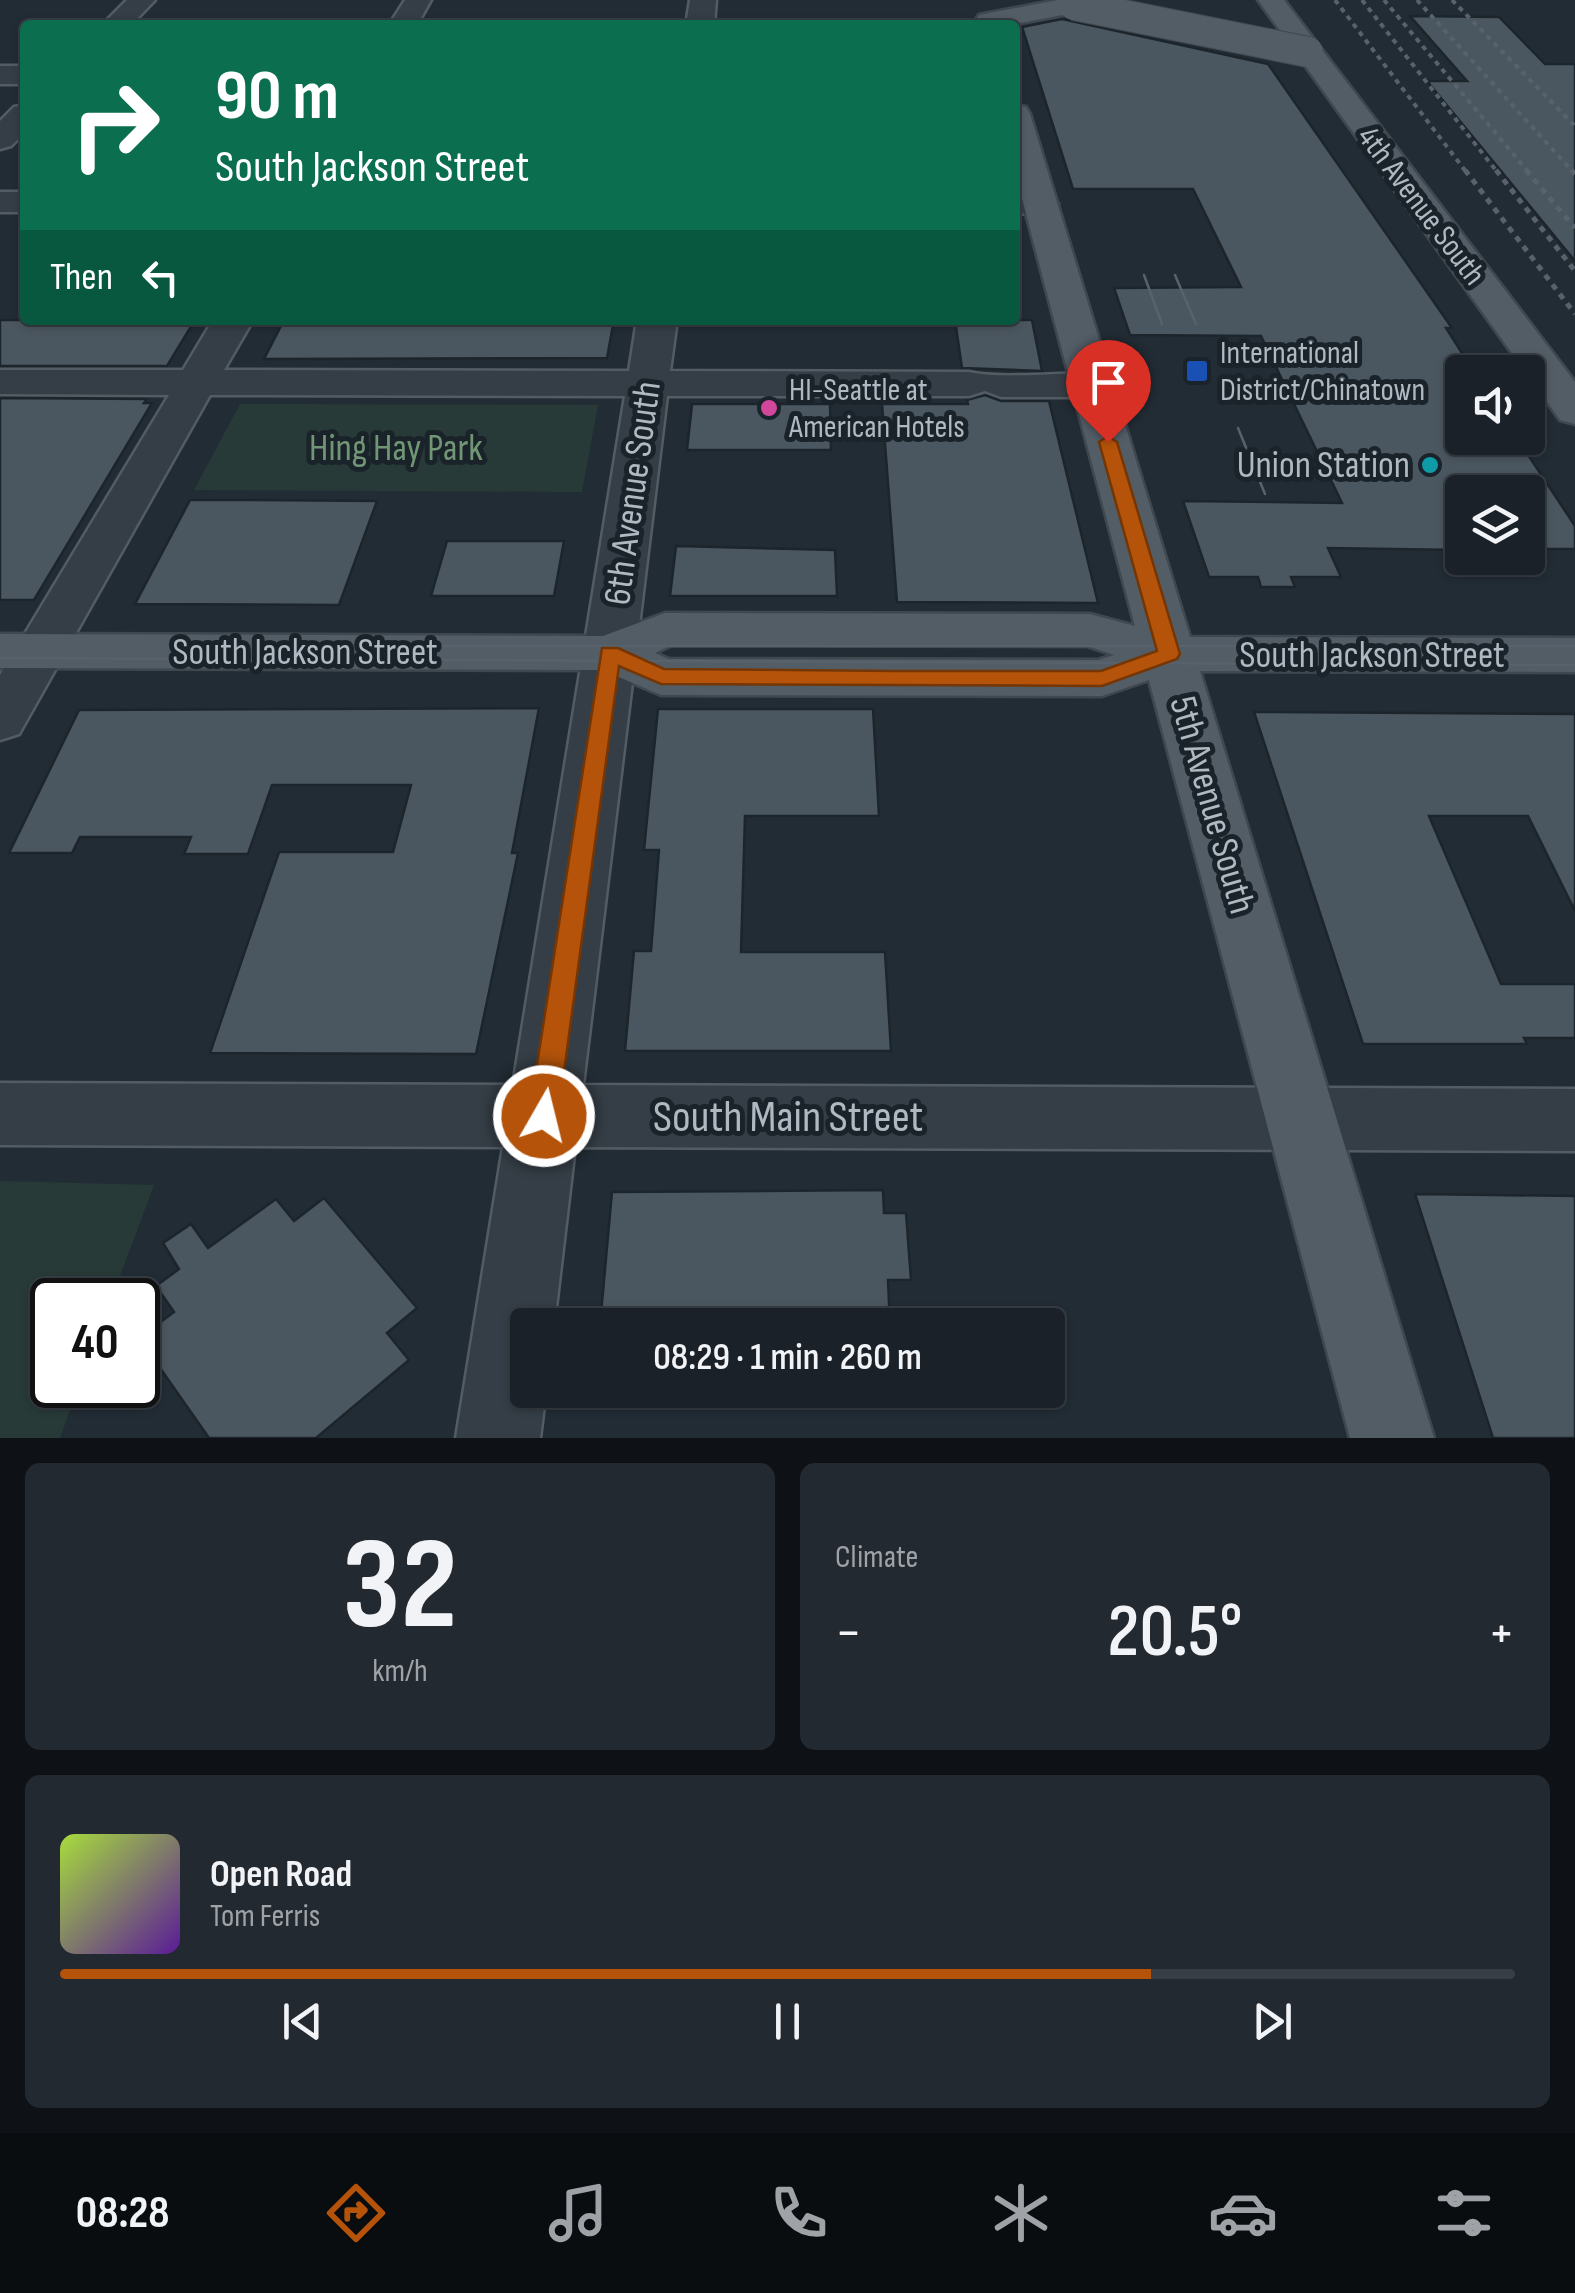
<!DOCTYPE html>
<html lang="en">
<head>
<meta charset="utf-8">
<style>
  :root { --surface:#1a2128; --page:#232930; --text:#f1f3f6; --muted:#9fa3a8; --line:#383e45; --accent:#b45309 }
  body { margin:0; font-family:"Sofia Sans Condensed",sans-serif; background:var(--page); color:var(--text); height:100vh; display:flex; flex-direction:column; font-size:38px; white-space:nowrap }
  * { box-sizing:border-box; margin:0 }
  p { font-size:32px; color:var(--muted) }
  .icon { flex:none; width:55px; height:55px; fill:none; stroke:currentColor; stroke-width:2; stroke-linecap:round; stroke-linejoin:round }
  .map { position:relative; height:1438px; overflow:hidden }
  .drawer { display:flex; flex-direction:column; gap:25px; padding:25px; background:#0e1216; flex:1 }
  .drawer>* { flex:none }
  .top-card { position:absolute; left:20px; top:20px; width:1000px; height:305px; border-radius:10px; box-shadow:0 2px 8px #0004,0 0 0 2px var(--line); background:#0b6e4f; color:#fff; overflow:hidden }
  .controls { position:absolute; left:1445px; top:355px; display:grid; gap:20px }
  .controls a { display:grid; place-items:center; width:100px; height:100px; border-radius:10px; background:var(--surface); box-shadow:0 2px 8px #0004,0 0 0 2px var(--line); font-size:50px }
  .speed { position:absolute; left:30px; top:1278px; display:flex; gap:20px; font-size:50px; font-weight:700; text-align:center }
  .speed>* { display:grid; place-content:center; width:130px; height:130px; border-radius:50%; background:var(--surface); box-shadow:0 2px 8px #0004,0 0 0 2px var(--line); line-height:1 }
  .speed .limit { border:5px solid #111; border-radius:15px; background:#fff; color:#111 }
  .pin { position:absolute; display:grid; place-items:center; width:85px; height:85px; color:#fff; margin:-102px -42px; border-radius:50% 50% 50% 0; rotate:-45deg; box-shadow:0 0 10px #0007 }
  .pin .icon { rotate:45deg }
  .me { position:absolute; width:110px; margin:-55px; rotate:8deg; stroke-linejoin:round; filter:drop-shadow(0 0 8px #0008) }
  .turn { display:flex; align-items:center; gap:35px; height:210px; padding:0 30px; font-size:45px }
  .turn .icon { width:130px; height:130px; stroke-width:2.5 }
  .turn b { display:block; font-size:70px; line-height:85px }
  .then { display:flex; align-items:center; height:95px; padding:0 30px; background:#0003; gap:20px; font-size:38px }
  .big { font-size:75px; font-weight:600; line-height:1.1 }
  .drawer .card { flex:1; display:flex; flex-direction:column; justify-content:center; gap:15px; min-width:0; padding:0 35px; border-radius:15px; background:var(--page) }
  .drawer .dial { align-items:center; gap:0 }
  .dial b { font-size:130px; line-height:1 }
  .song { display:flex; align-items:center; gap:30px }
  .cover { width:120px; height:120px; border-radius:15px; background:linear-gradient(135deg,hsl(80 70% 55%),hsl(270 70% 35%)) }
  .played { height:10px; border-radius:5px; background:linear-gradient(90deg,var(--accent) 75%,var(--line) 75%) }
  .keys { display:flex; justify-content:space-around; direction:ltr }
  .heat { display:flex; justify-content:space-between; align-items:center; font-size:55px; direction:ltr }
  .drawer .tiles { flex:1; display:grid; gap:25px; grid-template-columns:1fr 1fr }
  .card:last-child { grid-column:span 2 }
  .trip { position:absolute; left:510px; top:1308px; width:555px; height:100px; border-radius:10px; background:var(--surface); box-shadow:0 2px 8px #0004,0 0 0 2px var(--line); font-weight:600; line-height:100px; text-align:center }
  .tab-bar { display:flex; height:160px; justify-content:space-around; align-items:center; background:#0a0d10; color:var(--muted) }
  .tab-bar .icon { width:70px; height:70px }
  .tab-bar .on { color:var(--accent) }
  .tab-bar b { font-size:45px; color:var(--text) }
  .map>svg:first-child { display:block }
</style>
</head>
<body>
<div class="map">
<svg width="1575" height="1438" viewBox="0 0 1575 1438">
  <rect width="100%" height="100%" fill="#222c35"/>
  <!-- green -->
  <g fill="#273a38">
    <path d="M240,404L598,405L582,492L194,490Z"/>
    <path d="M0,1181L154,1185L111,1300H52V1385H79L60,1438H0Z"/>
  </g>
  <!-- building -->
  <g fill="#4b5760" stroke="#1d252c" stroke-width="2.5">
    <path d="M1410,16L1499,17L1545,64H1575V261L1427,81H1467Z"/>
    <path d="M1062,19L1268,64L1452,328H1446L1462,353V438H1517L1575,526V549H1528V492H1462V550L1328,548L1341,577H1291L1295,587H1261L1258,577H1209L1183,501L1342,503L1261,336L1130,335L1114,288L1241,287L1193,189H1073L1022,27Z"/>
    <path d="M0,320H195L167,366H0Z"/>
    <path d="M284,320H614L607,358L264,359Z"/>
    <path d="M955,320H1032L1042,371L962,368Z"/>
    <path d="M985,395L1001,401H1049L1098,603L897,602L882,404H968L967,400Z"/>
    <path d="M0,398L147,399L144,403H152L34,600H0Z"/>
    <path d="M692,404H830L831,450H687Z"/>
    <path d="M190,500H249L377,501L339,605L135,604Z"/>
    <path d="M447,541H564L554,596H431Z"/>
    <path d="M676,546L835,550L837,596H670Z"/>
    <path d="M539,708L512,853H518L476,1054L210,1053L279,852H393L411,785H272L248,854H184L191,837H80L72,853H9L79,710Z"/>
    <path d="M658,709H873L879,816H745L741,952H885L891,1051H625L634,951H651L659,850H644Z"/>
    <path d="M1254,712L1575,714V911L1528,816H1429L1501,984H1575V1038H1524L1527,1044H1363Z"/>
    <path d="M883,1190L884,1213H906L911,1280H888L890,1325H600L612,1192Z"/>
    <path d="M1415,1194L1575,1196V1438H1493Z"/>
    <path d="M324,1198L417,1308L387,1333L409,1360L316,1438H209L139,1338L174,1312L156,1286L179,1269L163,1243L191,1224L208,1248L276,1199L294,1221Z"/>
  </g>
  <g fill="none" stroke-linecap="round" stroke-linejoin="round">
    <defs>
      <g id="minor">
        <path d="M127,0H155L131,25H102Z"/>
        <path d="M405,0H431L417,25H389Z"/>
        <path d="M690,0H716L714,25H686Z"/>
        <rect x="0" y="66" width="25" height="18"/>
        <path d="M25,105V132L11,146L0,149V121L14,107Z"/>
        <rect x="0" y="192" width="25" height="20"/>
        <path d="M1015,194L1053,197L1058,204L1053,211L1015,214Z"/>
        <path d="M213,320H253L224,370L629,371L637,320H677L670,371L969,372C1001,379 1054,373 1092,373L1107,376L1113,385L1107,394L1092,397H1001L985,391L969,396H667L583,1085L1575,1089V1151L575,1147L554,1325H528V1390H546L540,1438H456L503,1147L0,1145V1083L513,1085L625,396L210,395L19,734L0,740V675L169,395L0,394V370H183Z"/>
      </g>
      <g id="major">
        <path d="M1058,0H1084L1087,5L1083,11L1011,25H978L975,21L979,15Z"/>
        <path d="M1258,0H1284L1575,382V424L1560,420Z"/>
        <path d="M1015,105L1026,107L1030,114L1190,637L1575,638V672L1200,671L1434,1438H1350L1149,680L1102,696L661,695L602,670L0,668V634L603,636L665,613L1090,614L1135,626L1015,172ZM672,645L1087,646L1114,655L1098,660L669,659L655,653Z"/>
      </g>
    </defs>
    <!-- minor casing -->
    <use href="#minor" stroke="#535c63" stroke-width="5"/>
    <!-- major casing -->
    <use href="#major" stroke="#3f474f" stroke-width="5"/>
    <!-- minor -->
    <use href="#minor" fill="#353e46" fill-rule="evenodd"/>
    <!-- major -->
    <use href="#major" fill="#535d66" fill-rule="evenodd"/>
    <!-- tram -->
    <g stroke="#58626c" stroke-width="2.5">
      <path d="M1144,275L1162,324"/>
      <path d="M1175,275L1196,324"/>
      <path d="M1238,428L1265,494"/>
      <path d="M430,646H1575"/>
      <path d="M0,658L1575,665"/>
    </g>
    <!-- rail-far1 -->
    <g stroke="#58626c" stroke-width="4" stroke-dasharray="5 5" stroke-linecap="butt">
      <path d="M1335,0L1467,173"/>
      <path d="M1362,0L1498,173"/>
      <path d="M1384,0L1529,173"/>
      <path d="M1417,0L1574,173"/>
      <path d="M1452,0L1575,126"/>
    </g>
    <!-- rail -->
    <g stroke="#58626c" stroke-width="5" stroke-dasharray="6 6" stroke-linecap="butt">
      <path d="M1465,170L1575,314"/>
      <path d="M1496,170L1575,271"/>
      <path d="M1526,170L1575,228"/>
      <path d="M1571,170L1575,174"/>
    </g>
    <defs>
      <path id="major-bridge" d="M1074,5L1308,52"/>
    </defs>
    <!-- major-bridge casing -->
    <use href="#major-bridge" stroke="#3f474f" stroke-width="32" stroke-linecap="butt"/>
    <!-- major-bridge -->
    <use href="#major-bridge" stroke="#535d66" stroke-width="30"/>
  </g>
  <!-- route -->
  <path fill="#b45309" stroke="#753606" stroke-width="2.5" d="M1108,436L1117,442L1180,654L1177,659L1102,686L661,684L619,666L558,1116L554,1125L544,1129L533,1125L529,1116L602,648H618L664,669L897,671H1101L1157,651L1099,442Z"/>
  <!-- markers -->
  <rect fill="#1a4fb4" stroke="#1b232a" stroke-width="4" x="1185" y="359" width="24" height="24" rx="5"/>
  <circle fill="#d1479c" stroke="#1b232a" stroke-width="4" cx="769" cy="408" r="10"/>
  <circle fill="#0f9aa8" stroke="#1b232a" stroke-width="4" cx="1430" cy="465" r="10"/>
  <g text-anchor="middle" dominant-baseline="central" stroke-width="10" stroke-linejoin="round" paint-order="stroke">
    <!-- far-street labels -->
    <g font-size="32" fill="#b0b9c2" stroke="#1b232a">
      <text transform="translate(1421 206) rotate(53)">4th Avenue South</text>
    </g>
    <!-- far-poi labels -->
    <g font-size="32" fill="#b0b9c2" stroke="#1b232a" text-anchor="start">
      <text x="1220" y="353">International<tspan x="1220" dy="37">District/Chinatown</tspan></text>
      <text x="789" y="390">HI-Seattle at<tspan x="789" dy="37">American Hotels</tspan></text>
    </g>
    <!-- park labels -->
    <g font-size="38" fill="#719676" stroke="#1b232a">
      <text x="396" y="448">Hing Hay Park</text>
    </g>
    <!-- poi labels -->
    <g font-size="38" fill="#b0b9c2" stroke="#1b232a" text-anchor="end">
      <text x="1410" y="465">Union Station</text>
    </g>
    <!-- street labels -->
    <g font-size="38" fill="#b0b9c2" stroke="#1b232a">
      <text transform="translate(633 493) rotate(-82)">6th Avenue South</text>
      <text x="305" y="652">South Jackson Street</text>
      <text x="1372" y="655">South Jackson Street</text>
      <text transform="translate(1212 805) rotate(74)">5th Avenue South</text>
    </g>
    <!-- near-street labels -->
    <g font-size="45" fill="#b0b9c2" stroke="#1b232a">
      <text x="788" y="1117">South Main Street</text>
    </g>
  </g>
</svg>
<div class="controls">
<a><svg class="icon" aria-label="sound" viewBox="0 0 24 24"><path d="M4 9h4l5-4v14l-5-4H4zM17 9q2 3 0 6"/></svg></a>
<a><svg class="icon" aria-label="layers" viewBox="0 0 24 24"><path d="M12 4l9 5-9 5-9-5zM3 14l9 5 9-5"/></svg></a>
</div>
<div class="speed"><div class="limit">40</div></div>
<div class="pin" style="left:1108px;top:442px;background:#d93025"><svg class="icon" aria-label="arrive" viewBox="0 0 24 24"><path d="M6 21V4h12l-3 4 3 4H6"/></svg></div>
<svg class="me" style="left:544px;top:1116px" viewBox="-20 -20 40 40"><circle r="17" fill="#b45309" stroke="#fff" stroke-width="3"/><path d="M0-11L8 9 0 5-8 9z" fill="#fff"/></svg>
<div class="trip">08:29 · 1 min · 260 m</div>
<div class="top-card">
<div class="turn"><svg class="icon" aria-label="right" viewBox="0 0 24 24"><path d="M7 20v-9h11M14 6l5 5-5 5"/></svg><div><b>90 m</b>South Jackson Street</div></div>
<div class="then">Then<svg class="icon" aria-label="left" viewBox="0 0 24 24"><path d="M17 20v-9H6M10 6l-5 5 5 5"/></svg></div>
</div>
</div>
<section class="drawer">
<div class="tiles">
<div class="card dial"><b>32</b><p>km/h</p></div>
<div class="card"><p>Climate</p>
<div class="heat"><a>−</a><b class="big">20.5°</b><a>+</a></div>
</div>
<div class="card">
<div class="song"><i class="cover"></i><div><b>Open Road</b><p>Tom Ferris</p></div></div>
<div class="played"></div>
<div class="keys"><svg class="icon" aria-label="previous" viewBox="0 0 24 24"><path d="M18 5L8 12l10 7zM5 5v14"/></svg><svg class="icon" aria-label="pause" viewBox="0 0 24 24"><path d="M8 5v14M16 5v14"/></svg><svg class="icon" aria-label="next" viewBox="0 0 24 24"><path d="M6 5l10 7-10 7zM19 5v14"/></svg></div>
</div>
</div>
</section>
<nav class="tab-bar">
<b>08:28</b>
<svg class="icon on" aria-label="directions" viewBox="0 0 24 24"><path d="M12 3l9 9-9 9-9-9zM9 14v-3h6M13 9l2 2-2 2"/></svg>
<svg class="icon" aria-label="music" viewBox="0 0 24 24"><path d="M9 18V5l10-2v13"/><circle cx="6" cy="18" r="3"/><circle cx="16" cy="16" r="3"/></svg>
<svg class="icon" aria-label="phone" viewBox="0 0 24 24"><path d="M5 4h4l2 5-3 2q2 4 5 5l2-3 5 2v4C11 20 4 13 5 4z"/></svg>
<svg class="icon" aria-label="climate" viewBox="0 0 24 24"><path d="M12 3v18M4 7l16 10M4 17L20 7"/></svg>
<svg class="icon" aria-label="car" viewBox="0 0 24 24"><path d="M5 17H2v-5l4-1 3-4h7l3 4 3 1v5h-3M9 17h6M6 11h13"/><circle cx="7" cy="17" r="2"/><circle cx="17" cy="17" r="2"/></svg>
<svg class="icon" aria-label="filters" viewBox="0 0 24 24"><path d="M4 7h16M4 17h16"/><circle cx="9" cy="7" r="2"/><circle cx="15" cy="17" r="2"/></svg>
</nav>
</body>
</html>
